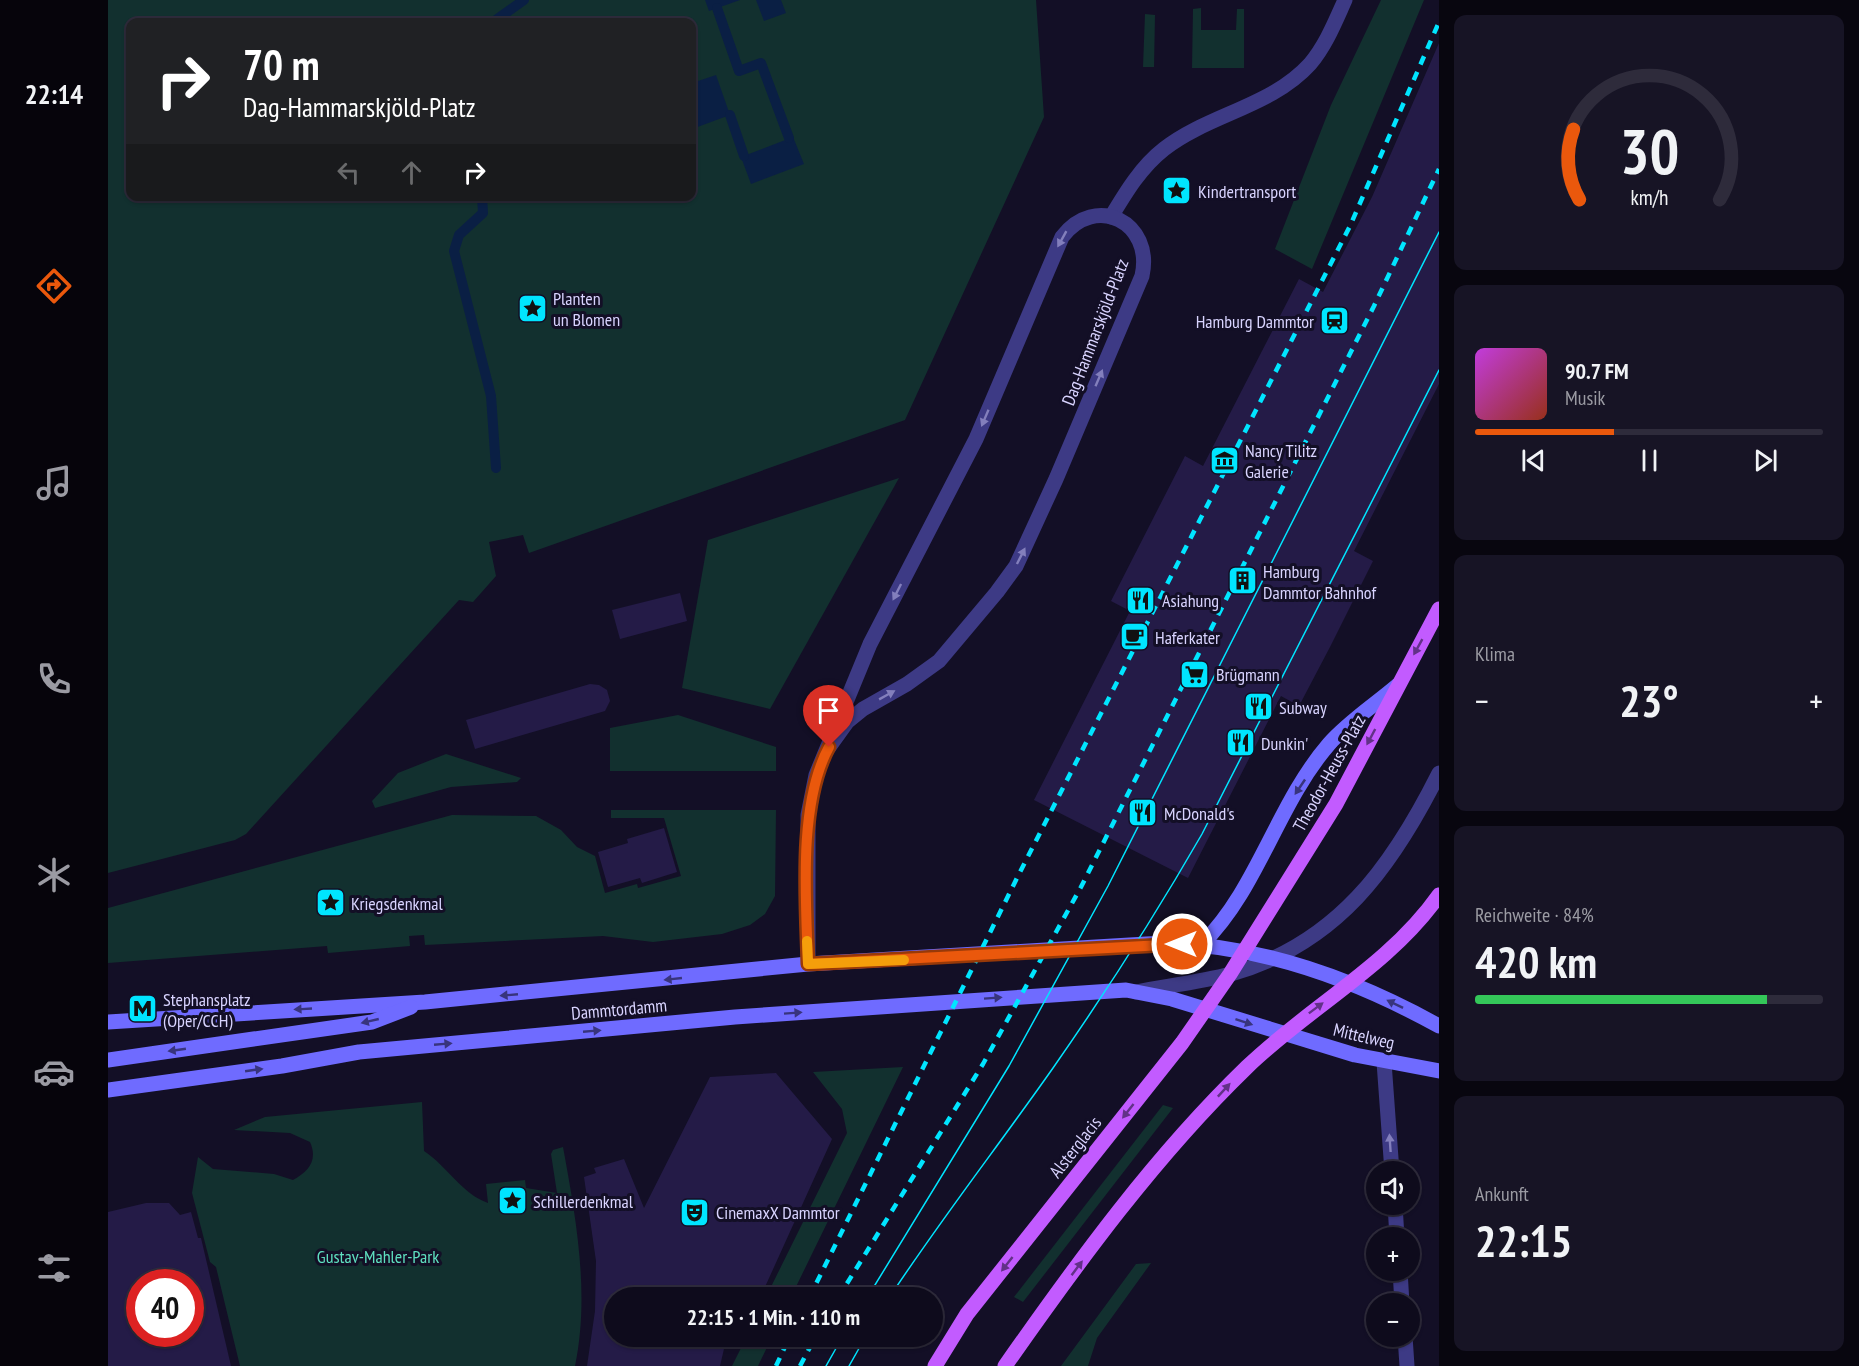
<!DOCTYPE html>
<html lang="de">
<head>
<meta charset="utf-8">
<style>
  :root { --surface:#0e0b1c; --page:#171425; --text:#f1f3f6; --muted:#9b9ba3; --line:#2e2b3b; --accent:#ea580c }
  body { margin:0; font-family:"PT Sans Narrow",sans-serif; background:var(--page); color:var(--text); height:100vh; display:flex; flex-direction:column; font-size:22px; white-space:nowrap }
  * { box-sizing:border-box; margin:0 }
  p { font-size:20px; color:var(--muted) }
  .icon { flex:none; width:33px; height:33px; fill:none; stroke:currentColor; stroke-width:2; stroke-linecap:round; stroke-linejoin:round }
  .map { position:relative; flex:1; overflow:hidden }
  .drawer { display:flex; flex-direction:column; gap:15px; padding:15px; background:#08060f; width:420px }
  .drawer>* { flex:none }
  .hud { position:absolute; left:18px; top:18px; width:570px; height:183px; border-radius:12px; box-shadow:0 2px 4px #0004,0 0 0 2px var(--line); background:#202124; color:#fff; overflow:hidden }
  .controls { position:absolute; left:1258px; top:1161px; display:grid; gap:12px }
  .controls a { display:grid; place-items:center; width:54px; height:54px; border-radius:50%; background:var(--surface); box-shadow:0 2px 4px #0004,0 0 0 2px var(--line); font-size:30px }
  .speed { position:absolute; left:18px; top:1269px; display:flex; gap:12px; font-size:30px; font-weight:700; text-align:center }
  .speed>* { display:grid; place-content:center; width:78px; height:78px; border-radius:50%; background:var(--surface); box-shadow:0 2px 4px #0004,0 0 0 2px var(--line); line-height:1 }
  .speed .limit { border:9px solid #d22; background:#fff; color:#111 }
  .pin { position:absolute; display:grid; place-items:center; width:51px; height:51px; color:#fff; margin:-62px -26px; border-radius:50% 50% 50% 0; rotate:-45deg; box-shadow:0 0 6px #0007 }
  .pin .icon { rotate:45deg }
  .me { position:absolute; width:66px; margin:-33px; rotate:270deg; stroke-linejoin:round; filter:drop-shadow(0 0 4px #0008) }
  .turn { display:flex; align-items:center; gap:21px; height:126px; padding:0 18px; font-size:27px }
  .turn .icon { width:78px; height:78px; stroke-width:2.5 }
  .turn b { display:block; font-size:42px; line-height:51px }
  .lanes { display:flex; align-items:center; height:57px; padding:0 18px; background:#0003; justify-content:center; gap:30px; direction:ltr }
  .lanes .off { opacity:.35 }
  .big { font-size:45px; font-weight:600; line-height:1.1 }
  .drawer .tile { flex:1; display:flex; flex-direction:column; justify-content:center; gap:9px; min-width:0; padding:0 21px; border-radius:12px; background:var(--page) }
  .drawer .dial { align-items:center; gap:0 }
  .dial svg { height:156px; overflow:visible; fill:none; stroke:var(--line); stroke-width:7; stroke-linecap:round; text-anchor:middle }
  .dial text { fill:var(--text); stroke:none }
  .song { display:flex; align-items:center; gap:18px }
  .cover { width:72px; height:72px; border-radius:9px; background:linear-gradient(135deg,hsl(290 70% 55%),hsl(10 70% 35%)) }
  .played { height:6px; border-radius:3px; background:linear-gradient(90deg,var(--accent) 40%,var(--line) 40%) }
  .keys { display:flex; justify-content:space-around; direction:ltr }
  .heat { display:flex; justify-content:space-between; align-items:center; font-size:33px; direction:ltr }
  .charge { height:9px; border-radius:4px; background:linear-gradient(90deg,#34c759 84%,var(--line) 0) }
  .trip { position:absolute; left:496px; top:1287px; width:339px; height:60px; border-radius:30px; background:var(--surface); box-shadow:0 2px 4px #0004,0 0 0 2px var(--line); font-weight:600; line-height:60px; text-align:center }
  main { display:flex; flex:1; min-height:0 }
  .dock { display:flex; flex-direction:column; width:108px; justify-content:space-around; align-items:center; background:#06040b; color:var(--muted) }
  .dock .icon { width:42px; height:42px }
  .dock .on { color:var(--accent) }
  .dock b { font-size:27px; color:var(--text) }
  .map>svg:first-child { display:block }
</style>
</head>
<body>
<main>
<nav class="dock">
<b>22:14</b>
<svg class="icon on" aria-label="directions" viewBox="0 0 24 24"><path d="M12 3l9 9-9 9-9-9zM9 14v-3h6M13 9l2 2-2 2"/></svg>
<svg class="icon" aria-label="music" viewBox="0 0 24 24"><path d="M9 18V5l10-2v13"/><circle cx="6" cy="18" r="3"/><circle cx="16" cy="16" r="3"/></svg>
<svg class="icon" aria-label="phone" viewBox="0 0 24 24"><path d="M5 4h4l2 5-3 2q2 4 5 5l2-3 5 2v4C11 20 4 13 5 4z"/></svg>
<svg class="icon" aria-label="climate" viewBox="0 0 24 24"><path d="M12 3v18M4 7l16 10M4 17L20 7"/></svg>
<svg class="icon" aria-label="car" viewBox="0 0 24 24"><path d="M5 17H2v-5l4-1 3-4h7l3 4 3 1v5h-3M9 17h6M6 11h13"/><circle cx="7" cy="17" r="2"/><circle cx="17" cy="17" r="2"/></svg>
<svg class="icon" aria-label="filters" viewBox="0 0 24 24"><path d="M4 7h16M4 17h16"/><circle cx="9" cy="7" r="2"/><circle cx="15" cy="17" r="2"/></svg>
</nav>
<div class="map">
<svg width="1331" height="1366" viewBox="0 0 1331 1366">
  <rect width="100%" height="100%" fill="#130f26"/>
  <!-- green -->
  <g fill="#12302f" fill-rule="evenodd">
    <path d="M0,0H928L936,117L797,420L421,553L415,535L381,542L388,576L365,602L351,600L138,834L127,840L0,873ZM22,22H584V196H22Z"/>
    <path d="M1273,0H1316L1204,269L1167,249L1223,105Z"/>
    <path d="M1093,8V30H1128L1129,9H1136V68H1084L1085,9Z"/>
    <path d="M1037,14L1047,15L1046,67H1035Z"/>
    <path d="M791,478L662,709L574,688L600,540Z"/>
    <path d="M570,715L668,747V771H502V728Z"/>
    <path d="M338,754L413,778L409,782L343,787L267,808L264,801L290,773Z"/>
    <path d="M503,810H668L667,896L657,914L642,925L614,934L545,942L495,936L317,945L316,935L301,936L302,946L220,953L219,946L0,963V908L344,815L428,816L453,830L469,847L487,856L497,893L529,884L530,888L573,876L556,818H503Z"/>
    <path d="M795,1067L683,1297H658L739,1133L734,1109L705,1072Z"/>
    <path d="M314,1102L316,1151C339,1166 354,1194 380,1203L378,1184L417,1180L418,1188L449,1193L443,1154L445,1150L455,1147C468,1218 482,1294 467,1366H132L108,1267L102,1262L84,1193L90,1157L105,1169L166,1174L185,1180C201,1171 210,1160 202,1142L182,1133L126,1130L157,1117Z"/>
    <path d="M1055,1105L1065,1108L915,1302L906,1297Z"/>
    <path d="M1043,1263L989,1338L980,1366H953L1028,1264Z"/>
    <path d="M639,1336L664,1337L650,1366H624Z"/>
  </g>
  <!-- water -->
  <g fill="#0a1f44">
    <path d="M597,0H632L601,11Z"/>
    <path d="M648,0H673L678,13L656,21Z"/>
    <path d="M608,75L622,115L584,129V83Z"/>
    <path d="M685,137L696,164L643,184L633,157Z"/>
  </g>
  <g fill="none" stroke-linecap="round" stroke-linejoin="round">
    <!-- stream -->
    <g stroke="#0a1f44" stroke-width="10">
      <path d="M609,8L631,71L653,63L681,138"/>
      <path d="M385,22L416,0"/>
      <path d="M622,115L636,156"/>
      <path d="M374,196L375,213L351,235L346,251L383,396L388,468"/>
    </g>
  </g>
  <!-- building -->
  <g fill="#241b47" fill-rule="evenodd">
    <path d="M1331,43V384L1246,551L1265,561L1222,647L1191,706L1173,696L1080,878L926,800L1022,611L1003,601L1077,456L1095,466L1191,279L1215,292L1264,197Z"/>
    <path d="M572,593L579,621L512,639L504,610Z"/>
    <path d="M482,684L491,685L499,690L502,701L497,711L367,749L358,720Z"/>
    <path d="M556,828L569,872L534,883L532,878L500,887L490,852L520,843L519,839Z"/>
    <path d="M668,1073L724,1139L652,1298H507V1336H619L612,1366H479L487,1311L488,1261L476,1177L488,1173L486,1168L516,1159L536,1208L602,1077Z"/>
    <path d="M38,1203H61L72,1215L83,1212L90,1238H93L123,1366H0V1212ZM32,1282H82V1334H32Z"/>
  </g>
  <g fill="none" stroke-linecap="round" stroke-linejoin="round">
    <!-- lane -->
    <g stroke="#3d3a85" stroke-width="15">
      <path d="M1003,217C1018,192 1033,167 1056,149C1101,114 1163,107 1202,64C1218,45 1227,22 1237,0"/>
      <path d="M1028,992C1059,986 1092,982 1123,974C1229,944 1284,867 1331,773"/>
    </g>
    <!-- street -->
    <g stroke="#3d3a85" stroke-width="15">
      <path d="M700,964V815L708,775L762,644L868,439L954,237C987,193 1046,222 1034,276L948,479L908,566L889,592L831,661L799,684L755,709L739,722L721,747"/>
      <path d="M1276,1062L1284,1172"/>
      <path d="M1287,1204L1289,1238"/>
      <path d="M1292,1270L1294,1304"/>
      <path d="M1297,1336L1299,1366"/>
    </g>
    <!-- secondary -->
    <g stroke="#6f6bff" stroke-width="15">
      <path d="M1094,944C1150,889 1169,804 1221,744C1240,722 1268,704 1290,685"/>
      <path d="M0,1022L317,1002L700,964L1055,943C1153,945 1246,979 1331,1026"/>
      <path d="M0,1060L264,1022L303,1007"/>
      <path d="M0,1090L174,1066L251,1052L627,1017L1018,990L1064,999L1247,1055L1331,1071"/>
    </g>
    <!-- primary -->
    <g stroke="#c25bff" stroke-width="15">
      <path d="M827,1366L859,1314L1074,1043L1122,974L1228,804L1331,609"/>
      <path d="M897,1366C970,1262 1047,1156 1139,1067C1201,1007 1281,966 1331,895"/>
    </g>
    <!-- tram -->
    <g stroke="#00e5ff" stroke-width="1.5">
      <path d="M759,1298L901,1066L1000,886L1331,232"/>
      <path d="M781,1298C833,1219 891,1145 945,1068C998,992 1048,914 1094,834L1331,370"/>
      <path d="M718,1366L735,1336"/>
      <path d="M741,1366L758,1336"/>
    </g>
    <!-- rail -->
    <g stroke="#00e5ff" stroke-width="4.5" stroke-dasharray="9 8" stroke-linecap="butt">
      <path d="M701,1298L911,874L1242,226L1331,22"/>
      <path d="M730,1298L875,1064L973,887L1266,306L1331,169"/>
      <path d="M668,1366L682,1336"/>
      <path d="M692,1366L708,1336"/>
    </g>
  </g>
  <!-- one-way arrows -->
  <defs><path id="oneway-solid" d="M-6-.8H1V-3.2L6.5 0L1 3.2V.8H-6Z" transform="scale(1.5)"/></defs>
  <g fill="#837fbc">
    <use href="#oneway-solid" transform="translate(954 239) rotate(119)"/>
    <use href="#oneway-solid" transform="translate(991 378) rotate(-67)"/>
    <use href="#oneway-solid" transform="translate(877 418) rotate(113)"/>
    <use href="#oneway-solid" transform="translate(913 556) rotate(-63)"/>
    <use href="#oneway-solid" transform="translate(789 592) rotate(117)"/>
    <use href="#oneway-solid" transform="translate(779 695) rotate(-29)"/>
    <use href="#oneway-solid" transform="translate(1282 1143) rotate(-94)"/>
  </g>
  <g fill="#623188">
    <use href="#oneway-solid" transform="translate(1310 647) rotate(119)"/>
    <use href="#oneway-solid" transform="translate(1263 737) rotate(118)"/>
    <use href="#oneway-solid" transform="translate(1208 1008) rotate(-37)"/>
    <use href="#oneway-solid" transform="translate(1116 1090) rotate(-47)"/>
    <use href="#oneway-solid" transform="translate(1020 1111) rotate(128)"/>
    <use href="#oneway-solid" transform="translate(899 1264) rotate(128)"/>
    <use href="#oneway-solid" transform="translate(969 1268) rotate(-53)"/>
  </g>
  <g fill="#38347d">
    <use href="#oneway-solid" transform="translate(1192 787) rotate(124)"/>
    <use href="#oneway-solid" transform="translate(565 979) rotate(174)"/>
    <use href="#oneway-solid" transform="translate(401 995) rotate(175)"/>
    <use href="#oneway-solid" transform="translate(885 998) rotate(-4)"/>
    <use href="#oneway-solid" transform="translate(1287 1004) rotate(-154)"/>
    <use href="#oneway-solid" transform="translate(195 1009) rotate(177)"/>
    <use href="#oneway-solid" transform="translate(685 1013) rotate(-4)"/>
    <use href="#oneway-solid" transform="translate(262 1021) rotate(167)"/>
    <use href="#oneway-solid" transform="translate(1136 1022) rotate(18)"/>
    <use href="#oneway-solid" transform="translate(484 1031) rotate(-5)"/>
    <use href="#oneway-solid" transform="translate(335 1044) rotate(-5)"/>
    <use href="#oneway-solid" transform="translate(69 1050) rotate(172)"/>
    <use href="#oneway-solid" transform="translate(146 1070) rotate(-8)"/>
  </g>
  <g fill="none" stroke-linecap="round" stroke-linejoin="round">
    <defs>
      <path id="route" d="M721,747C690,804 698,899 700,964L1074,944"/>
    </defs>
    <!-- route casing -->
    <use href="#route" stroke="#983908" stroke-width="15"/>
    <!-- route -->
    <use href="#route" stroke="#ea580c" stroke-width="10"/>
    <!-- slow -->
    <path stroke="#f59e0b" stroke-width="10" d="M699,941L700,964L796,960"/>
  </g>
  <!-- icons -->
  <defs>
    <symbol id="sight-square" viewBox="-11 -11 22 22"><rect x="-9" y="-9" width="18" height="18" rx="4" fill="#00e5ff" stroke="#130f26"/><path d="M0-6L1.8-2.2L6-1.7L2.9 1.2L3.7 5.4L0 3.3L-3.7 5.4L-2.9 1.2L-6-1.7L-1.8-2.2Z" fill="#111"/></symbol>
    <symbol id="station-square" viewBox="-11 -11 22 22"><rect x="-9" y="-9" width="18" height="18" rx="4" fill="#00e5ff" stroke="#130f26"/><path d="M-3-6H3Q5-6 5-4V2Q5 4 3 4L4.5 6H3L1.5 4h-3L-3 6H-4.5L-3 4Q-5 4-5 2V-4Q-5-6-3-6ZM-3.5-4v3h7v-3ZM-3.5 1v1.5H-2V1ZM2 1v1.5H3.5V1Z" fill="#111"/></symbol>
    <symbol id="museum-square" viewBox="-11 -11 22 22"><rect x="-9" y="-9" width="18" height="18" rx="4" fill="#00e5ff" stroke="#130f26"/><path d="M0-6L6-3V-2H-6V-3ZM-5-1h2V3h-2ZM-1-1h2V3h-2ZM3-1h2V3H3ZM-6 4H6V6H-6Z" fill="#111"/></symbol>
    <symbol id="building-square" viewBox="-11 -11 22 22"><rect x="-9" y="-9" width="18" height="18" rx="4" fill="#00e5ff" stroke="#130f26"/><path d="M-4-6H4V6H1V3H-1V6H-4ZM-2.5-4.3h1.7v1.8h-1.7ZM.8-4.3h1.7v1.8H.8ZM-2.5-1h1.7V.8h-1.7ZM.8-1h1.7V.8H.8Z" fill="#111"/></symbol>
    <symbol id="restaurant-square" viewBox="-11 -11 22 22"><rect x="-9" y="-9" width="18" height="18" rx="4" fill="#00e5ff" stroke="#130f26"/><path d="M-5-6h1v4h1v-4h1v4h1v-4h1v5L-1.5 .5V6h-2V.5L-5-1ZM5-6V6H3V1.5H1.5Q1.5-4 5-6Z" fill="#111"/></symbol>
    <symbol id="cafe-square" viewBox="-11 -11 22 22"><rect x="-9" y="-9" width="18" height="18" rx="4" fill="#00e5ff" stroke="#130f26"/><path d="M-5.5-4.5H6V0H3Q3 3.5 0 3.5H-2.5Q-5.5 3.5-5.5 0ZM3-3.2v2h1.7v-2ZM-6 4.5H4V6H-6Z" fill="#111"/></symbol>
    <symbol id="supermarket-square" viewBox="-11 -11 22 22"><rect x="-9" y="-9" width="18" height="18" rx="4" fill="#00e5ff" stroke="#130f26"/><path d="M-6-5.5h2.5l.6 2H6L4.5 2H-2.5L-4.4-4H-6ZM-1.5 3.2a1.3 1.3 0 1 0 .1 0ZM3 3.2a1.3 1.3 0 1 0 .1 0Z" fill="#111"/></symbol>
    <symbol id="metro-square" viewBox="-11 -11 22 22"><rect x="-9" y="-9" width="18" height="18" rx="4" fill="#00e5ff" stroke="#130f26"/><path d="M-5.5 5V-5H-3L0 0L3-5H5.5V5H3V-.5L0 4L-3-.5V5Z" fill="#111"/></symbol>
    <symbol id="theatre-square" viewBox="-11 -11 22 22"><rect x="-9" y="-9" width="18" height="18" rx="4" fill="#00e5ff" stroke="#130f26"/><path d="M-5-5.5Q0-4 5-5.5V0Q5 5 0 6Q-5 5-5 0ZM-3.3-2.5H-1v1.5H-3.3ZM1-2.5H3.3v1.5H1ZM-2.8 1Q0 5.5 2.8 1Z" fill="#111"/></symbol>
  </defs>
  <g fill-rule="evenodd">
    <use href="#sight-square" x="1052" y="174" width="33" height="33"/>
    <use href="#sight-square" x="408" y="292" width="33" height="33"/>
    <use href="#station-square" x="1210" y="304" width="33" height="33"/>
    <use href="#museum-square" x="1100" y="444" width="33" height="33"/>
    <use href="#building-square" x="1118" y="564" width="33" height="33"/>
    <use href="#restaurant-square" x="1016" y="584" width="33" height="33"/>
    <use href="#cafe-square" x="1010" y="620" width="33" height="33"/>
    <use href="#supermarket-square" x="1070" y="658" width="33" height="33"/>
    <use href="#restaurant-square" x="1134" y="690" width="33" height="33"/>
    <use href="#restaurant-square" x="1116" y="726" width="33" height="33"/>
    <use href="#restaurant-square" x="1018" y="796" width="33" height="33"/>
    <use href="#sight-square" x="206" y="886" width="33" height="33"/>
    <use href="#metro-square" x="18" y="992" width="33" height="33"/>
    <use href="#sight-square" x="388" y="1184" width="33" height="33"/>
    <use href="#theatre-square" x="570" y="1196" width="33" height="33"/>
  </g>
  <g text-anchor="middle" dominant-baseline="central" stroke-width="6" stroke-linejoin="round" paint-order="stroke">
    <!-- poi labels -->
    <g font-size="18" fill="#d9d4ff" stroke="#130f26" text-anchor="start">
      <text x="1090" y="191">Kindertransport</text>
      <text x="445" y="298">Planten<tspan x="445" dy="21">un Blomen</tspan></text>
      <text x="1206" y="321" text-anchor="end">Hamburg Dammtor</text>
      <text x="1137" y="450">Nancy Tilitz<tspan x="1137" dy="21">Galerie</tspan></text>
      <text x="1155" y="571">Hamburg<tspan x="1155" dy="21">Dammtor Bahnhof</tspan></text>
      <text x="1054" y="600">Asiahung</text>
      <text x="1047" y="637">Haferkater</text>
      <text x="1108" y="674">Brügmann</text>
      <text x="1171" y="707">Subway</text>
      <text x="1153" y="743">Dunkin'</text>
      <text x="1056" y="813">McDonald's</text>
      <text x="243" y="903">Kriegsdenkmal</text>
      <text x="55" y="999">Stephansplatz<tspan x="55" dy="21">(Oper/CCH)</tspan></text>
      <text x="425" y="1201">Schillerdenkmal</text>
      <text x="608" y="1212">CinemaxX Dammtor</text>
    </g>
    <!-- street labels -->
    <g font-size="18" fill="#d9d4ff" stroke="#130f26">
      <text transform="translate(987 332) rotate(-69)">Dag-Hammarskjöld-Platz</text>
      <text transform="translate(1221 773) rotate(-61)">Theodor-Heuss-Platz</text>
      <text transform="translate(511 1009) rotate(-5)">Dammtordamm</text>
      <text transform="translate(1256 1036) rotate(13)">Mittelweg</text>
      <text transform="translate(967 1147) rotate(-52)">Alsterglacis</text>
    </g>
    <!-- park labels -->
    <g font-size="18" fill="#5fe0c0" stroke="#130f26">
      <text x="270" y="1256">Gustav-Mahler-Park</text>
    </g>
  </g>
</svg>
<div class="controls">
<a><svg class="icon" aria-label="sound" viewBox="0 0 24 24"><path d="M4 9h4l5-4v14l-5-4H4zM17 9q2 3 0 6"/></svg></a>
<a>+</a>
<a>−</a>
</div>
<div class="speed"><div class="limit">40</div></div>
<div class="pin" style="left:721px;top:747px;background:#d93025"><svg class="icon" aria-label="arrive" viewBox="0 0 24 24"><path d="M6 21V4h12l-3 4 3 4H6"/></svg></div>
<svg class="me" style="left:1074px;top:944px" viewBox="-20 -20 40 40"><circle r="17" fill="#ea580c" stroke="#fff" stroke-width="3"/><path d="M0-11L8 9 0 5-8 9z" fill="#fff"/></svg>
<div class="trip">22:15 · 1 Min. · 110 m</div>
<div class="hud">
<div class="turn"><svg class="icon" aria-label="right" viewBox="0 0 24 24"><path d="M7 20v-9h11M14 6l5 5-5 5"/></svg><div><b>70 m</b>Dag-Hammarskjöld-Platz</div></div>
<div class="lanes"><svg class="icon off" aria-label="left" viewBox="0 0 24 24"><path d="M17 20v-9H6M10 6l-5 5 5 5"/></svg><svg class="icon off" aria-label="ahead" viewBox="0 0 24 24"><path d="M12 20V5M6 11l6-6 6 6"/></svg><svg class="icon" aria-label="right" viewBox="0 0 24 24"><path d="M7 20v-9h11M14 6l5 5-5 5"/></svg></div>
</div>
</div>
<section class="drawer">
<div class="tile dial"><svg viewBox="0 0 100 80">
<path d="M14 69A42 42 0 1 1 86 69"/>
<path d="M14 69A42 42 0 0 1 11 33" stroke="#ea580c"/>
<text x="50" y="56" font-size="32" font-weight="700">30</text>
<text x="50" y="72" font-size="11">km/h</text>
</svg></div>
<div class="tile">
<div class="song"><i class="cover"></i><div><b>90.7 FM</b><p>Musik</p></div></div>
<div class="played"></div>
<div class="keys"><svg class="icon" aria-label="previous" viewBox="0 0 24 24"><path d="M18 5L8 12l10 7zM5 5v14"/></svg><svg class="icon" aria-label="pause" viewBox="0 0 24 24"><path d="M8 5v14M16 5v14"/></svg><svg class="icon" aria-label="next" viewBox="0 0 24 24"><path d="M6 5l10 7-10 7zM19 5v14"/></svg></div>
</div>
<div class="tile"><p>Klima</p>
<div class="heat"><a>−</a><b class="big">23°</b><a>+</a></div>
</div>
<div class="tile"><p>Reichweite · 84%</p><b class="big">420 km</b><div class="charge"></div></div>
<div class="tile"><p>Ankunft</p><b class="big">22:15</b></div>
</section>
</main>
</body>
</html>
